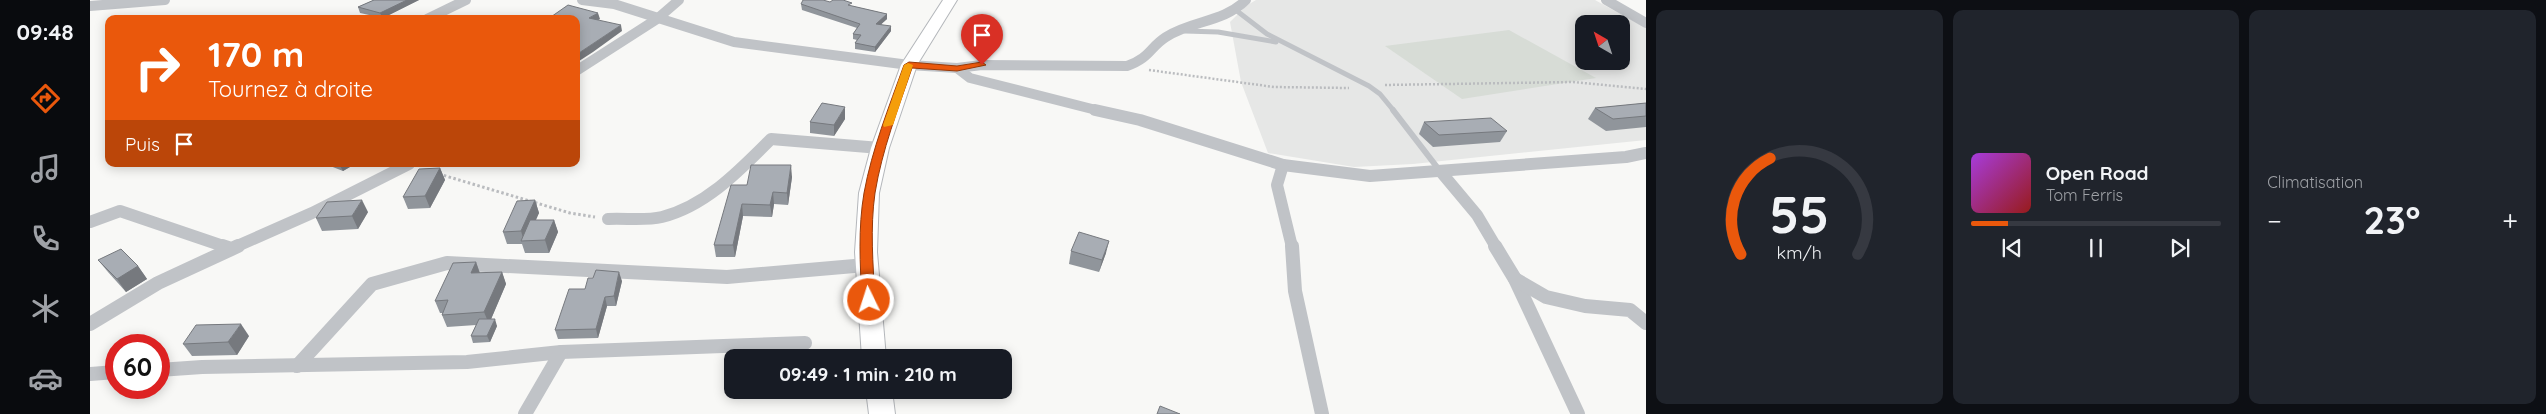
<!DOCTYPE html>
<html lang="fr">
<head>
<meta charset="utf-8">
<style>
  :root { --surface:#171b24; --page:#20242c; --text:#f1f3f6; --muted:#9ea1a6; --line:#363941; --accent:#ea580c }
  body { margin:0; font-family:Quicksand,sans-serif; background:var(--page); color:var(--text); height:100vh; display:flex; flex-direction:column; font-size:19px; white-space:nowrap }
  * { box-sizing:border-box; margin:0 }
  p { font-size:16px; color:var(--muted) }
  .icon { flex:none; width:28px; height:28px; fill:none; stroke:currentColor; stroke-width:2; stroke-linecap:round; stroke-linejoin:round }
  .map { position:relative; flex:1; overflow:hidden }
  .sheet { display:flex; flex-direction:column; gap:10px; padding:10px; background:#0d0f14; width:900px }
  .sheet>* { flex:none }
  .guide { position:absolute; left:15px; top:15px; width:475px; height:152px; border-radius:10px; box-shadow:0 2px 12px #0003; background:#ea580c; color:#fff; overflow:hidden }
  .needle { width:32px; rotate:321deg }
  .controls { position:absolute; left:1485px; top:15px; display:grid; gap:10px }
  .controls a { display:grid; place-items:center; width:55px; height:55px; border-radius:10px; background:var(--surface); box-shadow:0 2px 12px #0003; font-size:25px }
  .speed { position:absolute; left:15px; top:334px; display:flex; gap:10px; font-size:25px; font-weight:700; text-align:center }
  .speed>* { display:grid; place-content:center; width:65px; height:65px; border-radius:50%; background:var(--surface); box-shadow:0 2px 12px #0003; line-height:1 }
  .speed .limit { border:8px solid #d22; background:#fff; color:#111 }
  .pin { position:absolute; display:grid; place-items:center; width:42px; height:42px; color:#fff; margin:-51px -21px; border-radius:50% 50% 50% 0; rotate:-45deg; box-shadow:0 0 5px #0007 }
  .pin .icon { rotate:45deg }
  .me { position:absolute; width:55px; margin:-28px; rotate:356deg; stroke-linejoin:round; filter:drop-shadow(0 0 4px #0008) }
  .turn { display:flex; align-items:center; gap:18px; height:105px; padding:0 20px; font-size:22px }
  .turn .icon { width:65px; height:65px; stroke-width:2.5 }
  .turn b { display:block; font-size:35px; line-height:42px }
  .then { display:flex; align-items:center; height:48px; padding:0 20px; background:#0003; gap:10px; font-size:19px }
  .big { font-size:38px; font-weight:700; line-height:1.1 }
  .sheet .widget { flex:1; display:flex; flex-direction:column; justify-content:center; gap:8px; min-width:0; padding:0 18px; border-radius:10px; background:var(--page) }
  .sheet .dial { align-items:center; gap:0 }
  .dial svg { height:130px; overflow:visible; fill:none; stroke:var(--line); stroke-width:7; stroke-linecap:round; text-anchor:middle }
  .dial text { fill:var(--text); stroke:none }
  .song { display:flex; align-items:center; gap:15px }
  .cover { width:60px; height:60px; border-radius:8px; background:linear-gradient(135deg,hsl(280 70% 55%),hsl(0 70% 35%)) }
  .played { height:5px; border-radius:2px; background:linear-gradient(90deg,var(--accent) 15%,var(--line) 15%) }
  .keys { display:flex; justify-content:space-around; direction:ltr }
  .heat { display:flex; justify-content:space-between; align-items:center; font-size:28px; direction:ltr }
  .sheet .tiles { flex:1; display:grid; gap:10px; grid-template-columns:repeat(3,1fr) }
  .trip { position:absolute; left:634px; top:349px; width:288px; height:50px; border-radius:10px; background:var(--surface); box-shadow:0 2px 12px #0003; font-weight:700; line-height:50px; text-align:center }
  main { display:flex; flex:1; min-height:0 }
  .menu { display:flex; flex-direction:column; width:90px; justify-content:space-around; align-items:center; background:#090b0e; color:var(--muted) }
  .menu .icon { width:35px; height:35px }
  .menu .selected { color:var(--accent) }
  .menu b { font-size:22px; color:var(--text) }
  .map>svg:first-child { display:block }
</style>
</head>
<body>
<main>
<nav class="menu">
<b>09:48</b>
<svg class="icon selected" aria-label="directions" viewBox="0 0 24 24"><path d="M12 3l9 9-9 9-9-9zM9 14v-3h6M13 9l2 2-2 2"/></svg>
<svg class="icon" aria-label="music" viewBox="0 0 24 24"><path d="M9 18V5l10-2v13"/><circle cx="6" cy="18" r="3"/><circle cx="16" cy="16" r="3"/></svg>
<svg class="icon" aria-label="phone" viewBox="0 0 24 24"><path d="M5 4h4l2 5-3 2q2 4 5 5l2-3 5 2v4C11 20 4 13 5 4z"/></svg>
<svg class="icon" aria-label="climate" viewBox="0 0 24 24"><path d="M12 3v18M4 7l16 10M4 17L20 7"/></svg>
<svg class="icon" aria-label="car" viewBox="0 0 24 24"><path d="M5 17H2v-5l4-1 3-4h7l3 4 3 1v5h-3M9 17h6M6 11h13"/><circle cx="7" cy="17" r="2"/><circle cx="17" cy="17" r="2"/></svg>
</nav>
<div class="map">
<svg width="1556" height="414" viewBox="0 0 1556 414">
  <rect width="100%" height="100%" fill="#f8f8f6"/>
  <!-- built -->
  <path fill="#e6e7e6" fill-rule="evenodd" d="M1166,0H1505L1556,28V140L1323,164L1264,167L1178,153L1151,82L1140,22L1156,6ZM1494,24H1531V61H1494Z"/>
  <!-- green -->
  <path fill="#d7dcd6" d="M1419,30L1506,78L1372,99L1295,46Z"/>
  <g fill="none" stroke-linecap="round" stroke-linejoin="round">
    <defs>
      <g id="primary">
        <path d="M853,0H867L827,65L799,148L789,193L787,252L796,358H772L765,252L769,193L781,148L811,65Z"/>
        <path d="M776,390H802L805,414H779Z"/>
      </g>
    </defs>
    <!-- primary casing -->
    <use href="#primary" stroke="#b4b7bb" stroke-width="2"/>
    <!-- path-far1 -->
    <g stroke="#babcbf" stroke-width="2.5" stroke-dasharray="2 2" stroke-linecap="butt">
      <path d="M1059,70L1184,87L1259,88"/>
      <path d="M1295,85L1483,82L1556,89"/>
    </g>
    <!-- path -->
    <path stroke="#babcbf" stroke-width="3" stroke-dasharray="2.5 2.5" stroke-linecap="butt" d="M349,174L480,213L505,217"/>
    <!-- service-far1 -->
    <g stroke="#c0c3c7" stroke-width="5">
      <path d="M1147,11L1177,34L1279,86L1290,94L1304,111"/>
      <path d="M1095,31L1128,32L1186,42"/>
    </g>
    <!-- service -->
    <path stroke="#c0c3c7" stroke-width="6" d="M1303,110L1350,171"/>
    <!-- minor-far2 -->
    <g stroke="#c0c3c7" stroke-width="10">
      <path d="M492,0L524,4L644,42L819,65L867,68L892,65L1037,66C1060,58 1060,47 1076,37C1102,20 1133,23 1156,0"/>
      <path d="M1516,0L1556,23"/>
      <path d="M0,6L75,0"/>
      <path d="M337,19L376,0"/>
      <path d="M867,68L880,78L1010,111"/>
      <path d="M486,71L567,19L589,0"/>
    </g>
    <!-- minor-far1 -->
    <g stroke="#c0c3c7" stroke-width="12">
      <path d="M1005,110L1050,120L1193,165L1280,176L1536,157L1556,153"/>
      <path d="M1193,165L1187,185L1202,247"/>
      <path d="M1351,172L1387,215L1406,247"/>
      <path d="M518,219C536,218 555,221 572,217C616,206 650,170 681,139L790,148"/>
      <path d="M0,222L30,211L136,247"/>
      <path d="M145,247L222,213L319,164"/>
    </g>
    <!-- minor -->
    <g stroke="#c0c3c7" stroke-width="14">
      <path d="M132,246L138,248"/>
      <path d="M1202,246L1205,291L1232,414"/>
      <path d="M1405,246L1425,279L1488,414"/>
      <path d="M1425,279L1456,297L1495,306L1540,310L1556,323"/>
      <path d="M0,324L68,283L148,246"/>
      <path d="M207,366L282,284L357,263L637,277L776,265"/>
      <path d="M69,370L112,367L377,362L471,352L715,343"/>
      <path d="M0,374L26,372"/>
      <path d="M435,414L471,352"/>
    </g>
    <!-- primary -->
    <use href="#primary" fill="#fff" fill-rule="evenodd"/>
  </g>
  <!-- wall -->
  <g fill="#90959b">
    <path d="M284,0H329L293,18L270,13L268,7Z"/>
    <path d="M711,4L762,6L797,14V19L791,24L801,31L785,52L765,49V43L767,40L763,39V34L767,28L712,10Z"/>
    <path d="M1556,103V127L1516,131L1498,119L1505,108Z"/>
    <path d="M755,119L744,136L720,133V122Z"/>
    <path d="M1334,122L1417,131L1410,142L1343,147L1329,134Z"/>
    <path d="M235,164H265L253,171Z"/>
    <path d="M350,168L355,180L340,208L318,209L313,197Z"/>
    <path d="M702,177L698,205L684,204L682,217L653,216L645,257H626L624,245L657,185Z"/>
    <path d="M445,200L449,213L445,220H464L468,232L459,253H435L432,244H417L413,232Z"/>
    <path d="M278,212L268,229L232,231L226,218Z"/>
    <path d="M981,251L1016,253L1009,272L979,264Z"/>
    <path d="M8,260L48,266L57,279L36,292L18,272Z"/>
    <path d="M386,262L390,273L412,272L416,284L401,319L407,326L400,342L383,343L381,336L386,325L357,327L352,315L353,313H350L345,301Z"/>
    <path d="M532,281L526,306H517L508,338L468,339L465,330L495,289Z"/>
    <path d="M159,336L147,355L102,356L93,344Z"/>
  </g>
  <!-- shaded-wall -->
  <g fill="#76797e">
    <path d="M317,0H329L293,18L290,13Z"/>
    <path d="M508,13L510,19L500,25L499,18Z"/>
    <path d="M797,14V19L786,29V24Z"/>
    <path d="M531,25L532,31L503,52L486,63V55Z"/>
    <path d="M801,26V31L785,52V47Z"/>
    <path d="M755,107V119L744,136V125Z"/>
    <path d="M249,164H265L253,171Z"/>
    <path d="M701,165L702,177L698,205L697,193Z"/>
    <path d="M350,168L355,180L340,208L335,196Z"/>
    <path d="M683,192L684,204L682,217L680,205Z"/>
    <path d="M272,200L278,212L268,229L262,216Z"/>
    <path d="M445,200L449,213L437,241H434L431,231Z"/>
    <path d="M652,204L653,216L645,257L643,245Z"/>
    <path d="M464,220L468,232L459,253L455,240Z"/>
    <path d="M1019,241L1016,253L1009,272L1012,260Z"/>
    <path d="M386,262L390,274L381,273Z"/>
    <path d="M48,266L57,279L36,292L27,279Z"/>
    <path d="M412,272L416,284L399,324L394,312Z"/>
    <path d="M529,272L532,281L526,306L524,296Z"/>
    <path d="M515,297L517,306L508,338L506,329Z"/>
    <path d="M405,319L407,326L400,342L397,336Z"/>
    <path d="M151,324L159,336L147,355L138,342Z"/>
  </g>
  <!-- building -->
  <g fill="#a8adb4" stroke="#76797e">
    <path d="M284,0H317L290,13L268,7Z"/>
    <path d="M713,0H733L740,2L743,0H753L762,3L758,5L797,14L786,24L801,26L785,47L765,43L771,35L763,34L770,24L711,4Z"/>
    <path d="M478,5L508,13L499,18L531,25L486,55V19H458Z"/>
    <path d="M732,103L755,107L744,125L720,122Z"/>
    <path d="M1556,103V116L1523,119L1505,108Z"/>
    <path d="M1401,118L1417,131L1349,135L1334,122Z"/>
    <path d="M661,165H701L697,193L683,192L680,205L652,204L643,245H624L641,185H657Z"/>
    <path d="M350,168L335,196L313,197L329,169Z"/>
    <path d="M272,200L262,216L226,218L237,202Z"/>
    <path d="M445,200L431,231L413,232L427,201Z"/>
    <path d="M440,220H464L455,240L431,241Z"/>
    <path d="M989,232L1019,241L1012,260L981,251Z"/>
    <path d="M31,249L48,266L27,279L8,260Z"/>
    <path d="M386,262L381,273L412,272L394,312L352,315L358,300L345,301L363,263Z"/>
    <path d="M506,270L529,272L524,296L515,297L506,329L465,330L479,289H495L498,278H503Z"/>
    <path d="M389,319H405L397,336H381Z"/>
    <path d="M151,324L138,342L93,344L106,325Z"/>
    <path d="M1070,406L1090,414H1067Z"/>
  </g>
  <!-- route -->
  <path fill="#ea580c" stroke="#983908" d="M819,62L867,66L892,62L896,65L867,71L822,68C808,109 792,150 785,193C780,228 783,264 785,300L779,304L772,300C770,264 768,228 774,193C782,149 799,107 814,65Z"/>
  <!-- slow -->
  <path fill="#f59e0b" d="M818,63L823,65L803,125L794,127L793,125L814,65Z"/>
</svg>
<div class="controls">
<a><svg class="needle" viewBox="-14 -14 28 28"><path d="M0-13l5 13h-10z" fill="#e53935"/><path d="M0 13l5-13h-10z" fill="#9ea1a6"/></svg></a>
</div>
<div class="speed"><div class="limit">60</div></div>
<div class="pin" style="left:892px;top:65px;background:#d93025"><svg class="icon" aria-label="arrive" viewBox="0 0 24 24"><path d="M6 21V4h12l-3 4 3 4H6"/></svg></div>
<svg class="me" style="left:779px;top:300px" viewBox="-20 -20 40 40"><circle r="17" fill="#ea580c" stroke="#fff" stroke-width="3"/><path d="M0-11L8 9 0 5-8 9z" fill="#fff"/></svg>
<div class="trip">09:49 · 1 min · 210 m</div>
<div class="guide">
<div class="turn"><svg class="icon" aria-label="right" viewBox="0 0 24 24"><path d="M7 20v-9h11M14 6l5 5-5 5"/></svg><div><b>170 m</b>Tournez à droite</div></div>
<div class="then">Puis<svg class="icon" aria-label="arrive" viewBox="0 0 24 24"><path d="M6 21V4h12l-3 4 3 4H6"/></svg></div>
</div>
</div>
<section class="sheet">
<div class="tiles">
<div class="widget dial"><svg viewBox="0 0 100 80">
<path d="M14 69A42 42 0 1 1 86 69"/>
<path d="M14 69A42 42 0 0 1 32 10" stroke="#ea580c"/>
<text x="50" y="56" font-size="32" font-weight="700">55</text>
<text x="50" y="72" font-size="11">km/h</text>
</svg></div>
<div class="widget">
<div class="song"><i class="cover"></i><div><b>Open Road</b><p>Tom Ferris</p></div></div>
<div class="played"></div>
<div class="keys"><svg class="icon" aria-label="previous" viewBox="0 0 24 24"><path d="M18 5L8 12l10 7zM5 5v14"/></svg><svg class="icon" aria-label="pause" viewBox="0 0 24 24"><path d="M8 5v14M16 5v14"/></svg><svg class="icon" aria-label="next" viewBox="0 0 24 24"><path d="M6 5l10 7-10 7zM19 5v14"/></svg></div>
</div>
<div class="widget"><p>Climatisation</p>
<div class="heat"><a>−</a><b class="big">23°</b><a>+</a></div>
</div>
</div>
</section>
</main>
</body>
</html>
